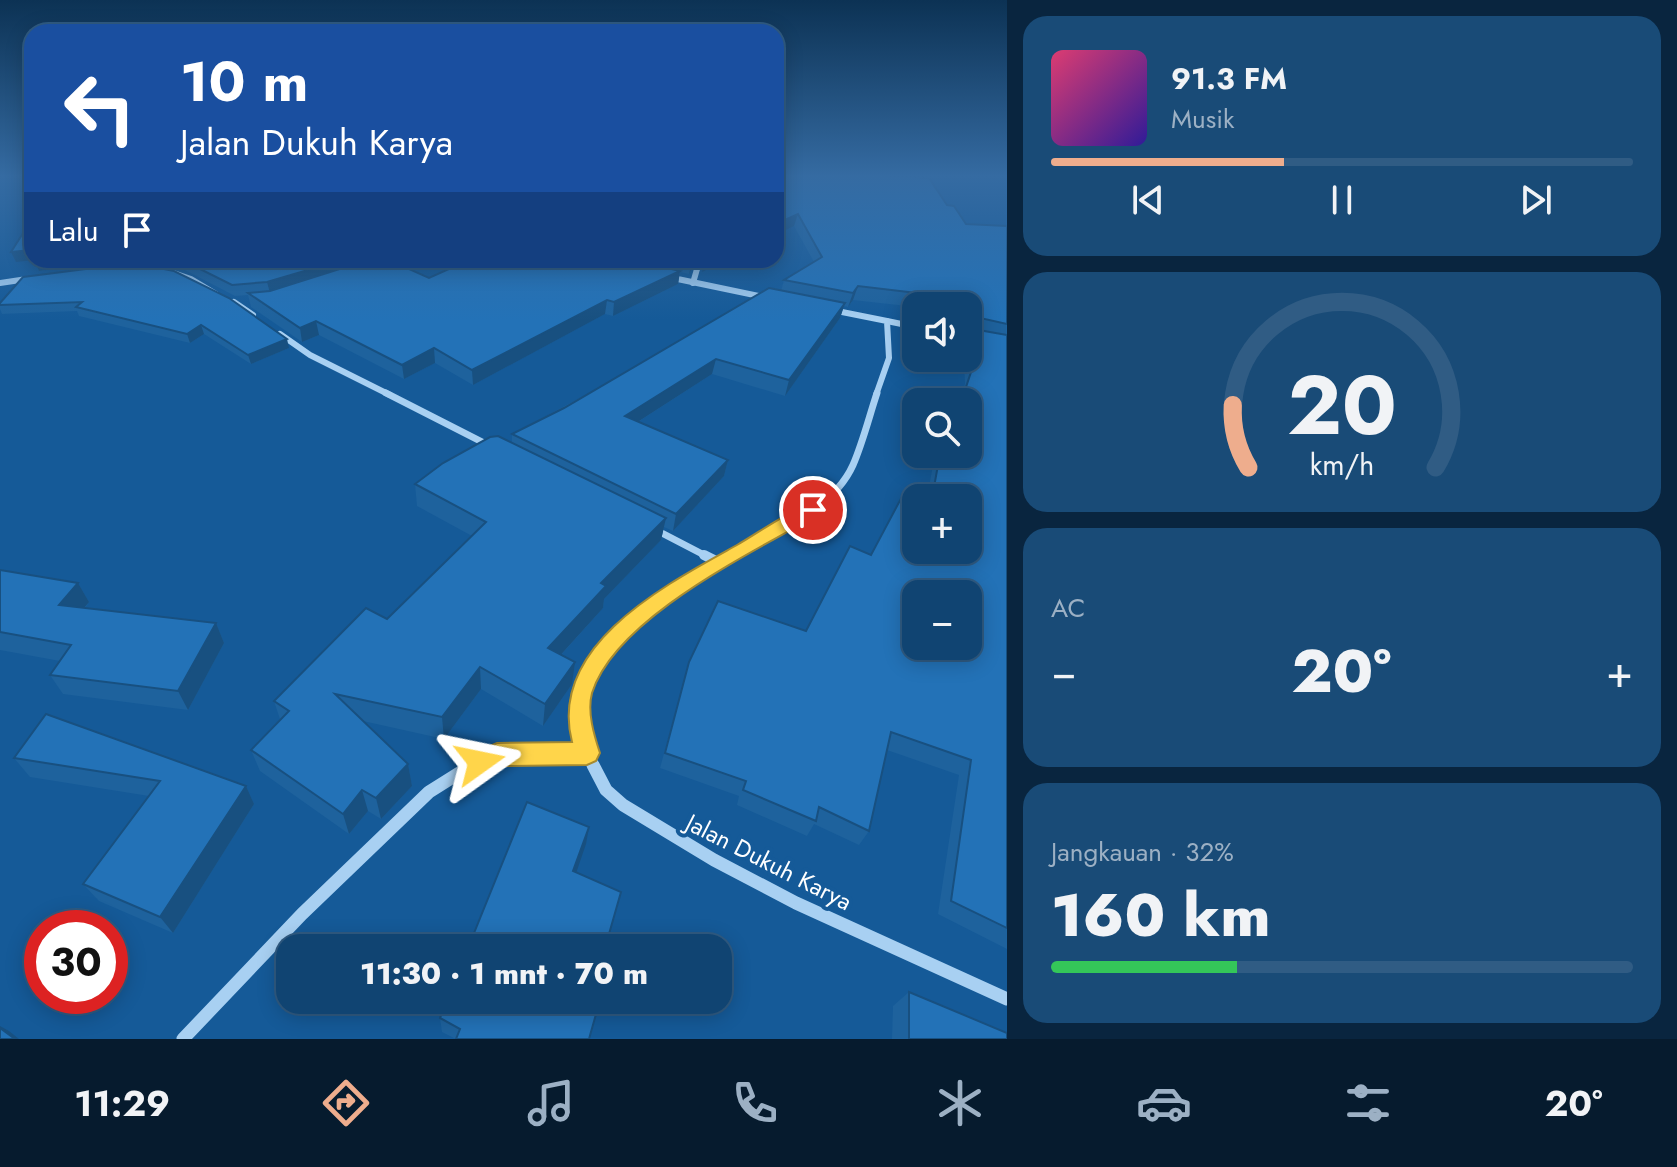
<!DOCTYPE html>
<html lang="id">
<head>
<meta charset="utf-8">
<style>
  :root { --surface:#104472; --page:#194b77; --text:#f1f3f6; --muted:#9cb0c4; --line:#305c84; --accent:#eead8d }
  body { margin:0; font-family:Jost,sans-serif; background:var(--page); color:var(--text); height:100vh; display:flex; flex-direction:column; font-size:30px; white-space:nowrap }
  * { box-sizing:border-box; margin:0 }
  p { font-size:26px; color:var(--muted) }
  .icon { flex:none; width:44px; height:44px; fill:none; stroke:currentColor; stroke-width:2; stroke-linecap:round; stroke-linejoin:round }
  .map { position:relative; flex:1; overflow:hidden }
  .sheet { display:flex; flex-direction:column; gap:16px; padding:16px; background:#09253f; width:670px }
  .sheet>* { flex:none }
  .guide { position:absolute; left:24px; top:24px; width:760px; height:244px; border-radius:24px; box-shadow:0 4px 20px #0003,0 0 0 2px var(--line); background:#1a4fa0; color:#fff; overflow:hidden }
  .fabs { position:absolute; left:902px; top:292px; display:grid; gap:16px }
  .fabs a { display:grid; place-items:center; width:80px; height:80px; border-radius:16px; background:var(--surface); box-shadow:0 4px 20px #0003,0 0 0 2px var(--line); font-size:40px }
  .speed { position:absolute; left:24px; top:910px; display:flex; gap:16px; font-size:40px; font-weight:700; text-align:center }
  .speed>* { display:grid; place-content:center; width:104px; height:104px; border-radius:50%; background:var(--surface); box-shadow:0 4px 20px #0003,0 0 0 2px var(--line); line-height:1 }
  .speed .limit { border:12px solid #d22; background:#fff; color:#111 }
  .pin { position:absolute; display:grid; place-items:center; width:68px; height:68px; color:#fff; margin:-34px; border:4px solid #fff; border-radius:50%; box-shadow:0 2px 8px #0007 }
  .me { position:absolute; width:88px; margin:-44px; rotate:78deg; stroke-linejoin:round; filter:drop-shadow(0 0 6px #0008) }
  .turn { display:flex; align-items:center; gap:28px; height:168px; padding:0 24px; font-size:36px }
  .turn .icon { width:104px; height:104px; stroke-width:2.5 }
  .turn b { display:block; font-size:56px; line-height:68px }
  .then { display:flex; align-items:center; height:76px; padding:0 24px; background:#0003; gap:16px; font-size:30px }
  .big { font-size:60px; font-weight:800; line-height:1.1 }
  .sheet .widget { flex:1; display:flex; flex-direction:column; justify-content:center; gap:12px; min-width:0; padding:0 28px; border-radius:24px; background:var(--page) }
  .sheet .dial { align-items:center; gap:0 }
  .dial svg { height:208px; overflow:visible; fill:none; stroke:var(--line); stroke-width:7; stroke-linecap:round; text-anchor:middle }
  .dial text { fill:var(--text); stroke:none }
  .song { display:flex; align-items:center; gap:24px }
  .cover { width:96px; height:96px; border-radius:12px; background:linear-gradient(135deg,hsl(340 70% 55%),hsl(250 70% 35%)) }
  .played { height:8px; border-radius:4px; background:linear-gradient(90deg,var(--accent) 40%,var(--line) 40%) }
  .keys { display:flex; justify-content:space-around; direction:ltr }
  .heat { display:flex; justify-content:space-between; align-items:center; font-size:44px; direction:ltr }
  .charge { height:12px; border-radius:6px; background:linear-gradient(90deg,#34c759 32%,var(--line) 0) }
  .trip { position:absolute; left:276px; top:934px; width:456px; height:80px; border-radius:24px; background:var(--surface); box-shadow:0 4px 20px #0003,0 0 0 2px var(--line); font-weight:800; line-height:80px; text-align:center }
  .tabs { display:flex; height:128px; justify-content:space-around; align-items:center; background:#061b2e; color:var(--muted) }
  .tabs .icon { width:56px; height:56px }
  .tabs .on { color:var(--accent) }
  .tabs b { font-size:36px; color:var(--text) }
  main { display:flex; flex:1; min-height:0 }
  .map>svg:first-child { display:block }
</style>
</head>
<body>
<main>
<div class="map">
<svg width="1007" height="1039" viewBox="0 0 1007 1039">
  <rect width="100%" height="100%" fill="#155a98"/>
  <g fill="none" stroke-linecap="round" stroke-linejoin="round">
    <!-- street-far4 -->
    <g stroke="#a8d0f2" stroke-width="4">
      <path d="M386,264L477,260"/>
      <path d="M144,266L170,271"/>
      <path d="M697,271L700,260"/>
    </g>
    <!-- street-far3 -->
    <g stroke="#a8d0f2" stroke-width="6">
      <path d="M162,269L191,279L216,294"/>
      <path d="M668,277L764,297"/>
      <path d="M0,283L27,279"/>
      <path d="M693,283L697,269"/>
      <path d="M234,302L253,315"/>
      <path d="M832,310L887,321L889,358L876,395"/>
      <path d="M887,321L916,327"/>
      <path d="M280,334L310,355L390,395"/>
    </g>
    <!-- street-far2 -->
    <g stroke="#a8d0f2" stroke-width="7">
      <path d="M386,393L490,446"/>
      <path d="M656,530L708,557"/>
      <path d="M728,557C770,534 832,512 853,465C863,442 869,417 877,393"/>
    </g>
    <!-- street-far1 -->
    <g stroke="#a8d0f2" stroke-width="10">
      <path d="M704,555L720,563"/>
      <path d="M468,767L497,754L587,753"/>
      <path d="M594,767C583,743 575,715 583,689C600,632 683,582 732,555"/>
    </g>
    <!-- street -->
    <g stroke="#a8d0f2" stroke-width="13">
      <path d="M593,765L606,790L623,805L714,860L796,903L1007,999"/>
      <path d="M183,1039L302,914L429,792L472,765"/>
    </g>
  </g>
  <!-- wall -->
  <g fill="#1e629d">
    <path d="M776,175L947,205L966,224L1007,226V949L938,914L959,775L887,750L869,831L859,845L814,824L807,836L737,805L739,796L660,768L689,662L806,631L871,555L916,550L968,498H927L935,454H968V402H959L965,384L964,358H968V306H916V307L853,300L848,307L844,306L840,318L785,396L712,374L638,422L728,460L724,476L673,531L664,527L661,540L604,599L603,608L561,655L572,684L543,726L481,689L444,739L363,721L408,764L412,786L381,819L368,811L349,834L260,771L251,750L280,719L274,701L387,619L472,536L417,506L415,484L512,443V434L781,291L784,280L814,262L794,226L776,235Z"/>
    <path d="M32,260H389L429,278L469,260H696L689,274L680,272L678,284L613,316L605,314L473,385L435,363L404,379L319,335L302,342L251,307L248,295L235,296L181,268L153,263H134L289,348L251,364L204,334L190,343L79,316L77,311L2,314L0,309V305L131,263H90L39,271L34,260L16,262Z"/>
    <path d="M0,570L78,583L89,602L85,608L216,623L224,643L188,710L63,694L50,675L60,661L0,650Z"/>
    <path d="M14,758L246,786L254,804L173,933L99,901L83,884L149,796L30,777Z"/>
    <path d="M909,992L1007,1039H892L893,1006Z"/>
    <path d="M600,1000L456,1039L442,1032L440,1018Z"/>
  </g>
  <!-- shaded-wall -->
  <g fill="#185080">
    <path d="M798,214L794,226L776,235V224Z"/>
    <path d="M32,250V260H89L90,263L39,271L34,260L16,262L11,252Z"/>
    <path d="M342,260H371L270,293L267,282Z"/>
    <path d="M692,260H696L689,274L692,261Z"/>
    <path d="M705,260H726L702,272Z"/>
    <path d="M680,271L678,284L613,316L614,302Z"/>
    <path d="M858,286L853,300L848,307L853,293Z"/>
    <path d="M607,300L605,314L473,385L472,370Z"/>
    <path d="M845,303L840,318L785,396L789,380Z"/>
    <path d="M976,317L969,331V325L968,327L969,322Z"/>
    <path d="M316,321L319,335L302,342L300,328Z"/>
    <path d="M201,325L204,334L190,343L187,334Z"/>
    <path d="M287,339L289,348L251,364L248,355Z"/>
    <path d="M434,348L435,363L404,379L402,365Z"/>
    <path d="M716,359L712,374L622,432L625,416Z"/>
    <path d="M728,460L724,476L673,531L676,514Z"/>
    <path d="M666,518L661,540L604,599L603,608L547,670L548,648L601,583Z"/>
    <path d="M78,583L89,602L71,624L59,605Z"/>
    <path d="M216,623L224,643L188,710L178,691Z"/>
    <path d="M575,662L572,684L543,726L545,704Z"/>
    <path d="M480,667L481,689L444,739L442,717Z"/>
    <path d="M408,764L412,786L381,819L376,798Z"/>
    <path d="M246,786L254,804L173,933L160,917Z"/>
    <path d="M362,790L368,811L349,834L343,814Z"/>
    <path d="M589,827L586,844L571,888L573,871Z"/>
    <path d="M0,1026L9,1031L19,1039H15L0,1028Z"/>
  </g>
  <!-- building -->
  <g fill="#2372b7" stroke="#185080" stroke-width="2" fill-rule="evenodd">
    <path d="M776,175H882L929,178L947,205L954,206L966,224L1007,226V324L976,317L969,322L967,299L858,286L853,293L784,280L822,257L798,214L776,224Z"/>
    <path d="M32,219V250L11,252Z"/>
    <path d="M182,260H342L267,282L232,285Z"/>
    <path d="M368,260H389L429,278L469,260H632L680,271L614,302L607,300L472,370L434,348L402,365L316,321L300,328L248,293L270,291Z"/>
    <path d="M133,263L174,271L229,298L287,339L248,355L201,325L187,334L76,307L82,302L0,305V303L23,277Z"/>
    <path d="M769,288L845,303L789,380L716,359L625,416L728,460L676,514L512,434L564,408Z"/>
    <path d="M969,325L973,329L1007,335V928L951,901L971,760L891,732L869,831L819,807L816,821L743,790L746,781L665,753L689,662L718,601L806,631L850,546L871,555L905,491L924,498H916V550H968V498H932L940,454H968V402H961L972,369ZM916,594H968V646H916Z"/>
    <path d="M498,436L666,518L601,583L606,586L548,648L575,662L545,704L480,667L442,717L335,694L408,764L376,798L362,790L343,814L251,750L289,711L274,701L366,608L387,619L486,522L415,484L443,463L490,437Z"/>
    <path d="M0,570L78,583L59,605L216,623L178,691L50,675L71,645L0,632Z"/>
    <path d="M46,714L246,786L160,917L83,884L160,781L14,758Z"/>
    <path d="M527,802L589,827L573,871L621,892L605,948H468Z"/>
    <path d="M909,992L1007,1033V1039H909Z"/>
    <path d="M447,1000H600L589,1039H456L460,1029L440,1018Z"/>
    <path d="M0,1028L15,1039H0Z"/>
  </g>
  <!-- sky -->
  <linearGradient id="sky" x2="0" y2="1"><stop stop-color="#0c3254"/><stop offset="0.55" stop-color="#356ba2"/><stop offset="1" stop-color="#356ba2" stop-opacity="0"/></linearGradient>
  <rect width="1007" height="320" fill="url(#sky)"/>
  <!-- route -->
  <path fill="#ffd54a" stroke="#a68a30" stroke-width="2" d="M813,504L819,506L822,510L819,514C754,552 616,617 592,693C587,712 594,735 600,753L596,761L587,765L499,766L480,773L471,770L468,762L471,754L497,743L572,742C547,645 667,584 737,545C760,532 787,511 813,504Z"/>
  <g text-anchor="middle" dominant-baseline="central" stroke-width="8" stroke-linejoin="round" paint-order="stroke">
    <!-- street labels -->
    <g font-size="24" fill="#fff" stroke="#155a98">
      <text transform="translate(769 862) rotate(27)">Jalan Dukuh Karya</text>
    </g>
  </g>
</svg>
<div class="fabs">
<a><svg class="icon" aria-label="sound" viewBox="0 0 24 24"><path d="M4 9h4l5-4v14l-5-4H4zM17 9q2 3 0 6"/></svg></a>
<a><svg class="icon" aria-label="search" viewBox="0 0 24 24"><circle cx="10" cy="10" r="6"/><path d="M15 15l6 6"/></svg></a>
<a>+</a>
<a>−</a>
</div>
<div class="speed"><div class="limit">30</div></div>
<div class="pin" style="left:813px;top:510px;background:#d93025"><svg class="icon" aria-label="arrive" viewBox="0 0 24 24"><path d="M6 21V4h12l-3 4 3 4H6"/></svg></div>
<svg class="me" style="left:480px;top:762px" viewBox="-20 -20 40 40"><path d="M0-17L14 15 0 8-14 15z" fill="#ffd54a" stroke="#fff" stroke-width="4"/></svg>
<div class="trip">11:30 · 1 mnt · 70 m</div>
<div class="guide">
<div class="turn"><svg class="icon" aria-label="left" viewBox="0 0 24 24"><path d="M17 20v-9H6M10 6l-5 5 5 5"/></svg><div><b>10 m</b>Jalan Dukuh Karya</div></div>
<div class="then">Lalu<svg class="icon" aria-label="arrive" viewBox="0 0 24 24"><path d="M6 21V4h12l-3 4 3 4H6"/></svg></div>
</div>
</div>
<section class="sheet">
<div class="widget">
<div class="song"><i class="cover"></i><div><b>91.3 FM</b><p>Musik</p></div></div>
<div class="played"></div>
<div class="keys"><svg class="icon" aria-label="previous" viewBox="0 0 24 24"><path d="M18 5L8 12l10 7zM5 5v14"/></svg><svg class="icon" aria-label="pause" viewBox="0 0 24 24"><path d="M8 5v14M16 5v14"/></svg><svg class="icon" aria-label="next" viewBox="0 0 24 24"><path d="M6 5l10 7-10 7zM19 5v14"/></svg></div>
</div>
<div class="widget dial"><svg viewBox="0 0 100 80">
<path d="M14 69A42 42 0 1 1 86 69"/>
<path d="M14 69A42 42 0 0 1 8 45" stroke="#eead8d"/>
<text x="50" y="56" font-size="32" font-weight="700">20</text>
<text x="50" y="72" font-size="11">km/h</text>
</svg></div>
<div class="widget"><p>AC</p>
<div class="heat"><a>−</a><b class="big">20°</b><a>+</a></div>
</div>
<div class="widget"><p>Jangkauan · 32%</p><b class="big">160 km</b><div class="charge"></div></div>
</section>
</main>
<nav class="tabs">
<b>11:29</b>
<svg class="icon on" aria-label="directions" viewBox="0 0 24 24"><path d="M12 3l9 9-9 9-9-9zM9 14v-3h6M13 9l2 2-2 2"/></svg>
<svg class="icon" aria-label="music" viewBox="0 0 24 24"><path d="M9 18V5l10-2v13"/><circle cx="6" cy="18" r="3"/><circle cx="16" cy="16" r="3"/></svg>
<svg class="icon" aria-label="phone" viewBox="0 0 24 24"><path d="M5 4h4l2 5-3 2q2 4 5 5l2-3 5 2v4C11 20 4 13 5 4z"/></svg>
<svg class="icon" aria-label="climate" viewBox="0 0 24 24"><path d="M12 3v18M4 7l16 10M4 17L20 7"/></svg>
<svg class="icon" aria-label="car" viewBox="0 0 24 24"><path d="M5 17H2v-5l4-1 3-4h7l3 4 3 1v5h-3M9 17h6M6 11h13"/><circle cx="7" cy="17" r="2"/><circle cx="17" cy="17" r="2"/></svg>
<svg class="icon" aria-label="filters" viewBox="0 0 24 24"><path d="M4 7h16M4 17h16"/><circle cx="9" cy="7" r="2"/><circle cx="15" cy="17" r="2"/></svg>
<b>20°</b>
</nav>
</body>
</html>
